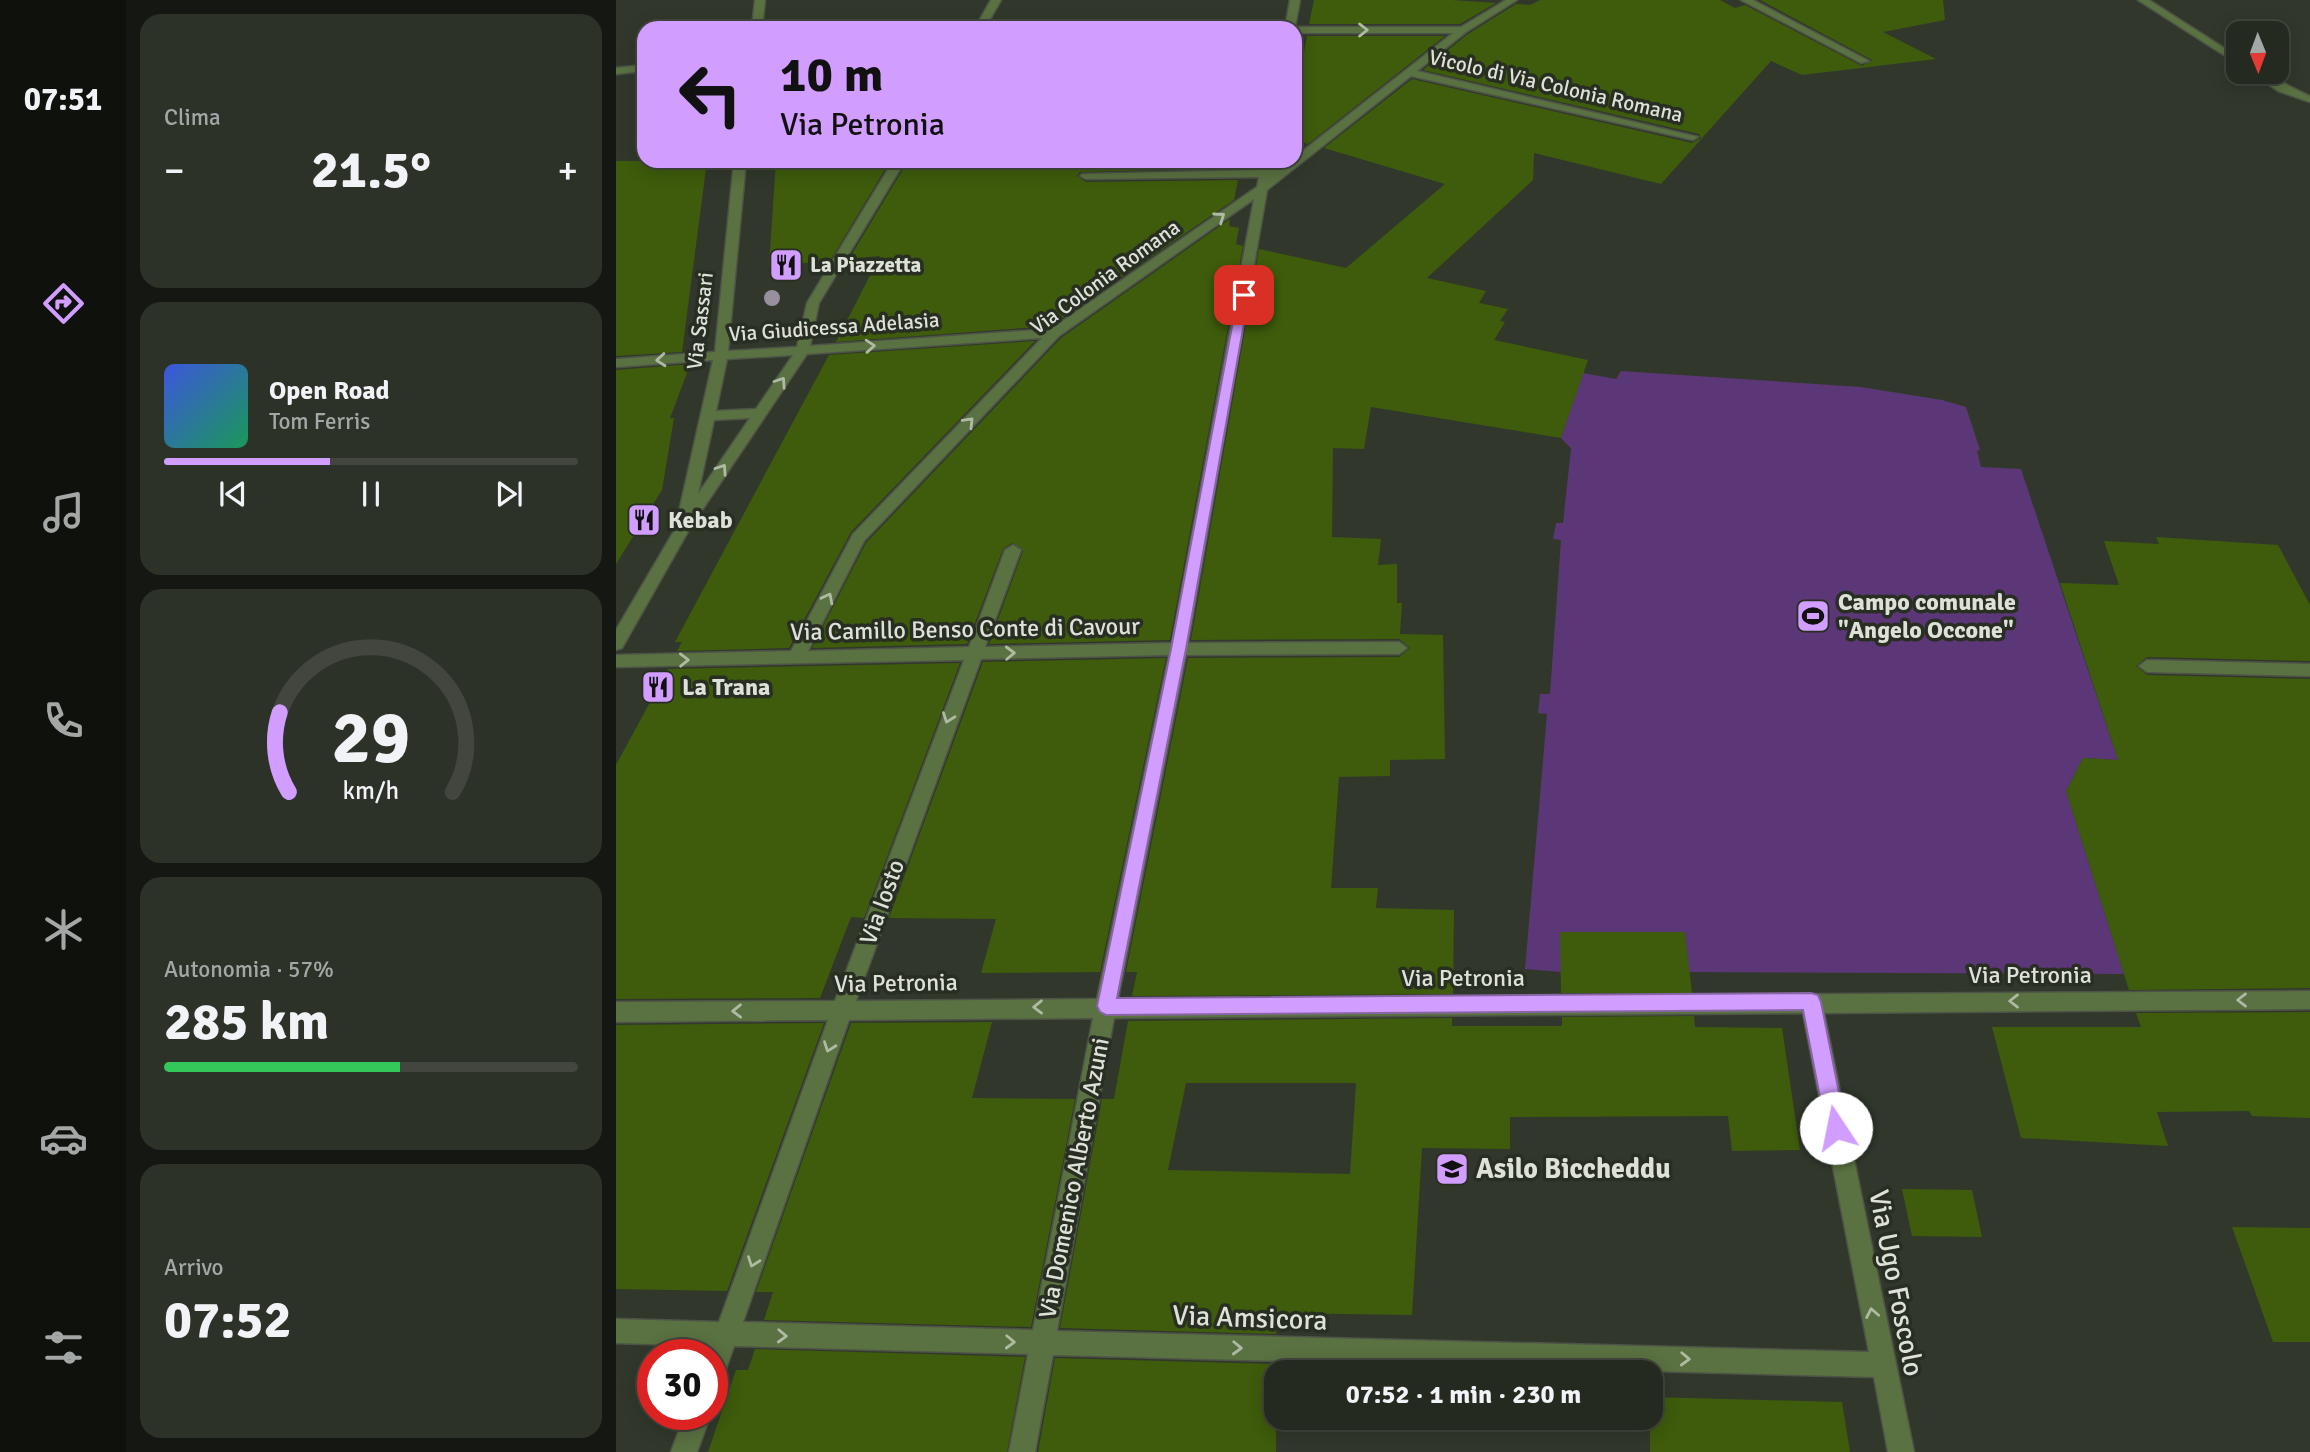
<!DOCTYPE html>
<html lang="it">
<head>
<meta charset="utf-8">
<style>
  :root { --surface:#252a20; --page:#2d3229; --text:#f1f3f6; --muted:#a3a7a5; --line:#42463e; --accent:#d19dfe }
  body { margin:0; font-family:Signika,sans-serif; background:var(--page); color:var(--text); height:100vh; display:flex; flex-direction:column; font-size:26px; white-space:nowrap }
  * { box-sizing:border-box; margin:0 }
  p { font-size:23px; color:var(--muted) }
  .icon { flex:none; width:38px; height:38px; fill:none; stroke:currentColor; stroke-width:2; stroke-linecap:round; stroke-linejoin:round }
  .map { position:relative; flex:1; overflow:hidden }
  .drawer { display:flex; flex-direction:column; gap:14px; padding:14px; background:#141712; width:490px }
  .drawer>* { flex:none }
  .top-card { position:absolute; left:21px; top:21px; width:665px; height:147px; border-radius:21px; box-shadow:0 4px 18px #0003,0 0 0 2px var(--line); background:#d19dfe; color:#111; overflow:hidden }
  .needle { width:46px; rotate:179deg }
  .fabs { position:absolute; left:1610px; top:21px; display:grid; gap:14px }
  .fabs a { display:grid; place-items:center; width:63px; height:63px; border-radius:14px; background:var(--surface); box-shadow:0 4px 18px #0003,0 0 0 2px var(--line); font-size:35px }
  .speed { position:absolute; left:21px; top:1339px; display:flex; gap:14px; font-size:35px; font-weight:700; text-align:center }
  .speed>* { display:grid; place-content:center; width:91px; height:91px; border-radius:50%; background:var(--surface); box-shadow:0 4px 18px #0003,0 0 0 2px var(--line); line-height:1 }
  .speed .limit { border:10px solid #d22; background:#fff; color:#111 }
  .pin { position:absolute; display:grid; place-items:center; width:60px; height:60px; color:#fff; margin:-30px; border-radius:14px; box-shadow:0 4px 10px #0006 }
  .me { position:absolute; width:77px; margin:-38px; rotate:349deg; stroke-linejoin:round; filter:drop-shadow(0 0 5px #0008) }
  .turn { display:flex; align-items:center; gap:24px; height:147px; padding:0 28px; font-size:32px }
  .turn .icon { width:91px; height:91px; stroke-width:2.5 }
  .turn b { display:block; font-size:49px; line-height:60px }
  .big { font-size:52px; font-weight:700; line-height:1.1 }
  .drawer .card { flex:1; display:flex; flex-direction:column; justify-content:center; gap:10px; min-width:0; padding:0 24px; border-radius:21px; background:var(--page) }
  .drawer .dial { align-items:center; gap:0 }
  .dial svg { height:182px; overflow:visible; fill:none; stroke:var(--line); stroke-width:7; stroke-linecap:round; text-anchor:middle }
  .dial text { fill:var(--text); stroke:none }
  .song { display:flex; align-items:center; gap:21px }
  .cover { width:84px; height:84px; border-radius:10px; background:linear-gradient(135deg,hsl(230 70% 55%),hsl(150 70% 35%)) }
  .played { height:7px; border-radius:4px; background:linear-gradient(90deg,var(--accent) 40%,var(--line) 40%) }
  .keys { display:flex; justify-content:space-around; direction:ltr }
  .heat { display:flex; justify-content:space-between; align-items:center; font-size:38px; direction:ltr }
  .charge { height:10px; border-radius:5px; background:linear-gradient(90deg,#34c759 57%,var(--line) 0) }
  .trip { position:absolute; left:648px; top:1360px; width:399px; height:70px; border-radius:21px; background:var(--surface); box-shadow:0 4px 18px #0003,0 0 0 2px var(--line); font-weight:700; line-height:70px; text-align:center }
  main { display:flex; flex:1; min-height:0 }
  .menu { display:flex; flex-direction:column; width:126px; justify-content:space-around; align-items:center; background:#0f110d; color:var(--muted) }
  .menu .icon { width:49px; height:49px }
  .menu .active { color:var(--accent) }
  .menu b { font-size:32px; color:var(--text) }
  .map>svg:first-child { display:block }
</style>
</head>
<body>
<main>
<nav class="menu">
<b>07:51</b>
<svg class="icon active" aria-label="directions" viewBox="0 0 24 24"><path d="M12 3l9 9-9 9-9-9zM9 14v-3h6M13 9l2 2-2 2"/></svg>
<svg class="icon" aria-label="music" viewBox="0 0 24 24"><path d="M9 18V5l10-2v13"/><circle cx="6" cy="18" r="3"/><circle cx="16" cy="16" r="3"/></svg>
<svg class="icon" aria-label="phone" viewBox="0 0 24 24"><path d="M5 4h4l2 5-3 2q2 4 5 5l2-3 5 2v4C11 20 4 13 5 4z"/></svg>
<svg class="icon" aria-label="climate" viewBox="0 0 24 24"><path d="M12 3v18M4 7l16 10M4 17L20 7"/></svg>
<svg class="icon" aria-label="car" viewBox="0 0 24 24"><path d="M5 17H2v-5l4-1 3-4h7l3 4 3 1v5h-3M9 17h6M6 11h13"/><circle cx="7" cy="17" r="2"/><circle cx="17" cy="17" r="2"/></svg>
<svg class="icon" aria-label="filters" viewBox="0 0 24 24"><path d="M4 7h16M4 17h16"/><circle cx="9" cy="7" r="2"/><circle cx="15" cy="17" r="2"/></svg>
</nav>
<section class="drawer">
<div class="card"><p>Clima</p>
<div class="heat"><a>−</a><b class="big">21.5°</b><a>+</a></div>
</div>
<div class="card">
<div class="song"><i class="cover"></i><div><b>Open Road</b><p>Tom Ferris</p></div></div>
<div class="played"></div>
<div class="keys"><svg class="icon" aria-label="previous" viewBox="0 0 24 24"><path d="M18 5L8 12l10 7zM5 5v14"/></svg><svg class="icon" aria-label="pause" viewBox="0 0 24 24"><path d="M8 5v14M16 5v14"/></svg><svg class="icon" aria-label="next" viewBox="0 0 24 24"><path d="M6 5l10 7-10 7zM19 5v14"/></svg></div>
</div>
<div class="card dial"><svg viewBox="0 0 100 80">
<path d="M14 69A42 42 0 1 1 86 69"/>
<path d="M14 69A42 42 0 0 1 10 34" stroke="#d19dfe"/>
<text x="50" y="56" font-size="32" font-weight="700">29</text>
<text x="50" y="72" font-size="11">km/h</text>
</svg></div>
<div class="card"><p>Autonomia · 57%</p><b class="big">285 km</b><div class="charge"></div></div>
<div class="card"><p>Arrivo</p><b class="big">07:52</b></div>
</section>
<div class="map">
<svg width="1694" height="1452" viewBox="0 0 1694 1452">
  <rect width="100%" height="100%" fill="#31382b"/>
  <!-- green -->
  <path fill="#5b3777" d="M1005,371L1245,387L1326,400L1350,407L1364,450L1361,451L1365,467L1405,469L1502,760L1467,758L1450,791L1508,974L1073,972L1069,932H945V972L909,969L931,714L922,713L924,694H934L945,540L937,539L940,523H947L955,448L945,438L967,373L1000,379Z"/>
  <!-- building -->
  <g fill="#3e5c0c" fill-rule="evenodd">
    <path d="M698,0H836L880,3L844,24H693Z"/>
    <path d="M924,0H1104L1119,8L1129,5L1246,66L1256,60L1144,0H1327L1329,20L1267,32L1320,59L1186,75L1155,61L1045,184L918,153L917,180L811,278L870,291L863,303L892,309L884,321L889,322L878,340L972,360L945,438L755,407L748,449L717,448L716,537L765,539L762,565L781,564V603H786L784,634L827,635L829,759L774,760V776L723,777L715,888H762L760,908L838,910L837,994L516,996L521,972H510L572,658L783,657L794,648L783,639L575,640L643,249L730,268L829,184L708,148L796,79L1076,143L1085,138L1083,134L807,70L852,34L900,4L914,5Z"/>
    <path d="M691,36H829L692,144L679,140V100Z"/>
    <path d="M0,161H91L66,352L0,356Z"/>
    <path d="M160,161H274L214,261L153,266Z"/>
    <path d="M292,161H626L624,168L464,172L461,176L470,182L622,180L618,200L434,326L220,342L264,256L233,259Z"/>
    <path d="M614,219L613,226L623,228L620,244L627,246L554,640L373,644L407,551L396,543L387,549L351,644L196,648L250,543L445,338Z"/>
    <path d="M419,341L235,532L173,648L61,651L66,642H59L213,355Z"/>
    <path d="M64,365H74L54,418H58L46,490L0,564V370Z"/>
    <path d="M1540,537L1662,545L1694,605V661L1531,657L1520,666L1531,675L1694,679V988L1513,990L1450,791L1467,758L1502,760L1444,583L1503,585L1488,541L1543,544Z"/>
    <path d="M550,658L484,972L365,973L380,919L273,918L367,662Z"/>
    <path d="M344,663L248,918L235,917L204,998L0,999V765L52,669Z"/>
    <path d="M944,932H1069L1076,993H945Z"/>
    <path d="M1694,1012V1118L1636,1116L1633,1111L1541,1112L1552,1146L1405,1138L1376,1027H1525L1520,1013Z"/>
    <path d="M1078,1016L1079,1027L1166,1028L1184,1150L1116,1151L1112,1116L894,1117V1149L806,1148L796,1315L660,1313V1334L444,1328L486,1099H498L512,1021L836,1018V1026H946V1017ZM570,1083H740L734,1174L552,1170Z"/>
    <path d="M376,1022L356,1098L459,1099L415,1327L148,1320L157,1292H140L235,1023Z"/>
    <path d="M208,1023L111,1291L0,1289V1025Z"/>
    <path d="M1286,1189L1356,1190L1366,1237L1296,1236Z"/>
    <path d="M1616,1227L1694,1228V1342H1657Z"/>
    <path d="M139,1349L409,1357L391,1452H92L120,1370H132Z"/>
    <path d="M439,1358L660,1364V1452H422Z"/>
    <path d="M1034,1397L1226,1402L1234,1452H1034Z"/>
  </g>
  <g fill="none" stroke-linecap="round" stroke-linejoin="round">
    <defs>
      <g id="minor">
        <path d="M139,0H149L146,28H136Z"/>
        <path d="M375,0H385L369,28H359Z"/>
        <path d="M674,0H684L679,27H845L890,0H901L850,32L801,71L1082,137L1077,140L795,76L651,190L572,643L783,642L791,648L783,654L570,655L502,999L1694,991V1009L1208,1013L1298,1452H1272L1258,1377L437,1355L419,1452H393L412,1354L118,1346L105,1383L96,1386V1354H91L94,1346L0,1343V1319L103,1322L212,1020L0,1022V1002L219,1001L348,660L0,667V655L175,651L237,534L426,338L191,354L74,528L6,648L0,650V630L65,519L62,516L97,360L0,367V359L99,352L118,161H130L112,351L181,347L191,303L277,161H289L203,303L194,346L435,329L641,187L643,177L470,179L464,176L466,174L644,170L645,161H657L655,170H662L674,161H679V157L837,33H679V28H669ZM638,199L556,643L369,647L405,550L397,545L389,550L353,647L192,651L248,541L443,336ZM177,355L140,409L100,411L111,359ZM134,418L82,494L98,420ZM553,655L481,999L240,1001L365,659ZM1187,1013L1253,1352L441,1331L498,1018ZM477,1018L417,1330L127,1322L233,1020Z"/>
        <path d="M1125,0H1137L1253,61L1245,63Z"/>
        <path d="M1522,0H1533L1622,57V64Z"/>
        <path d="M28,65V71L0,74V68Z"/>
        <path d="M1635,72C1651,71 1676,89 1694,96V102L1662,91Z"/>
        <path d="M1531,660L1694,664V676L1531,672L1523,666Z"/>
        <path d="M69,1414H95L81,1452H55Z"/>
      </g>
    </defs>
    <!-- minor casing -->
    <use href="#minor" stroke="#4d5347" stroke-width="3"/>
    <!-- minor -->
    <use href="#minor" fill="#5a7141" fill-rule="evenodd"/>
  </g>
  <!-- trees -->
  <circle fill="#97909f" cx="156" cy="298" r="8"/>
  <!-- one-way arrows -->
  <defs><path id="oneway-chevron" d="M-2-3.5L2.5 0L-2 3.5" fill="none" stroke-width="1.6" stroke-linecap="round" stroke-linejoin="round" transform="scale(1.75)"/></defs>
  <g stroke="#afbaa3">
    <use href="#oneway-chevron" transform="translate(747 30)"/>
    <use href="#oneway-chevron" transform="translate(604 217) rotate(-35)"/>
    <use href="#oneway-chevron" transform="translate(254 346) rotate(-4)"/>
    <use href="#oneway-chevron" transform="translate(45 360) rotate(175)"/>
    <use href="#oneway-chevron" transform="translate(165 382) rotate(-56)"/>
    <use href="#oneway-chevron" transform="translate(353 422) rotate(-46)"/>
    <use href="#oneway-chevron" transform="translate(106 469) rotate(-56)"/>
    <use href="#oneway-chevron" transform="translate(212 598) rotate(-63)"/>
    <use href="#oneway-chevron" transform="translate(394 653) rotate(-2)"/>
    <use href="#oneway-chevron" transform="translate(68 660) rotate(-1)"/>
    <use href="#oneway-chevron" transform="translate(332 718) rotate(110)"/>
    <use href="#oneway-chevron" transform="translate(1626 1000) rotate(180)"/>
    <use href="#oneway-chevron" transform="translate(1398 1001) rotate(180)"/>
    <use href="#oneway-chevron" transform="translate(422 1007) rotate(179)"/>
    <use href="#oneway-chevron" transform="translate(121 1011) rotate(179)"/>
    <use href="#oneway-chevron" transform="translate(213 1047) rotate(110)"/>
    <use href="#oneway-chevron" transform="translate(137 1262) rotate(110)"/>
    <use href="#oneway-chevron" transform="translate(1256 1313) rotate(-101)"/>
    <use href="#oneway-chevron" transform="translate(166 1336) rotate(2)"/>
    <use href="#oneway-chevron" transform="translate(394 1342) rotate(2)"/>
    <use href="#oneway-chevron" transform="translate(621 1348) rotate(2)"/>
    <use href="#oneway-chevron" transform="translate(1069 1359) rotate(2)"/>
  </g>
  <!-- route -->
  <path fill="#d19dfe" stroke="#8866a5" stroke-width="2" d="M628,292L633,295L570,649L501,998L1195,993L1202,995L1205,1002L1230,1128L1227,1135L1220,1138L1212,1135L1210,1128L1187,1010L490,1015L484,1012L481,1006L555,649L622,295Z"/>
  <!-- icons -->
  <defs>
    <symbol id="restaurant-square" viewBox="-11 -11 22 22"><rect x="-9" y="-9" width="18" height="18" rx="4" fill="#d19dfe" stroke="#282e21"/><path d="M-5-6h1v4h1v-4h1v4h1v-4h1v5L-1.5 .5V6h-2V.5L-5-1ZM5-6V6H3V1.5H1.5Q1.5-4 5-6Z" fill="#111"/></symbol>
    <symbol id="stadium-square" viewBox="-11 -11 22 22"><rect x="-9" y="-9" width="18" height="18" rx="4" fill="#d19dfe" stroke="#282e21"/><path d="M0-5a6.5 5 0 1 0 0 10a6.5 5 0 1 0 0-10ZM-3.5-1.8h7v3.6h-7Z" fill="#111"/></symbol>
    <symbol id="school-square" viewBox="-11 -11 22 22"><rect x="-9" y="-9" width="18" height="18" rx="4" fill="#d19dfe" stroke="#282e21"/><path d="M0-5L7-2L0 1L-7-2ZM-4 1L0 2.5L4 1V4Q0 6-4 4Z" fill="#111"/></symbol>
  </defs>
  <g fill-rule="evenodd">
    <use href="#restaurant-square" x="151" y="246" width="38" height="38"/>
    <use href="#restaurant-square" x="9" y="501" width="38" height="38"/>
    <use href="#stadium-square" x="1178" y="597" width="38" height="38"/>
    <use href="#restaurant-square" x="23" y="668" width="38" height="38"/>
    <use href="#school-square" x="817" y="1150" width="38" height="38"/>
  </g>
  <g text-anchor="middle" dominant-baseline="central" stroke-width="7" stroke-linejoin="round" paint-order="stroke">
    <!-- far-street labels -->
    <g font-size="21" fill="#dde1d8" stroke="#282e21">
      <text transform="translate(940 86) rotate(13)">Vicolo di Via Colonia Romana</text>
      <text transform="translate(489 277) rotate(-36)">Via Colonia Romana</text>
      <text transform="translate(84 321) rotate(-83)">Via Sassari</text>
      <text transform="translate(218 327) rotate(-4)">Via Giudicessa Adelasia</text>
    </g>
    <!-- far-poi labels -->
    <g font-size="21" font-weight="bold" fill="#dde1d8" stroke="#282e21" text-anchor="start">
      <text x="194" y="265">La Piazzetta</text>
    </g>
    <!-- poi labels -->
    <g font-size="24" font-weight="bold" fill="#dde1d8" stroke="#282e21" text-anchor="start">
      <text x="52" y="520">Kebab</text>
      <text x="1222" y="602">Campo comunale<tspan x="1222" dy="28">"Angelo Occone"</tspan></text>
      <text x="66" y="687">La Trana</text>
    </g>
    <!-- street labels -->
    <g font-size="24" fill="#dde1d8" stroke="#282e21">
      <text transform="translate(349 629) rotate(-1)">Via Camillo Benso Conte di Cavour</text>
      <text transform="translate(266 902) rotate(-70)">Via Iosto</text>
      <text x="1414" y="975">Via Petronia</text>
      <text x="847" y="978">Via Petronia</text>
      <text transform="translate(280 983) rotate(-1)">Via Petronia</text>
      <text transform="translate(458 1178) rotate(-79)">Via Domenico Alberto Azuni</text>
    </g>
    <!-- near-poi labels -->
    <g font-size="28" font-weight="bold" fill="#dde1d8" stroke="#282e21" text-anchor="start">
      <text x="860" y="1169">Asilo Biccheddu</text>
    </g>
    <!-- near-street labels -->
    <g font-size="28" fill="#dde1d8" stroke="#282e21">
      <text transform="translate(1280 1283) rotate(79)">Via Ugo Foscolo</text>
      <text transform="translate(634 1318) rotate(2)">Via Amsicora</text>
    </g>
  </g>
</svg>
<div class="fabs">
<a><svg class="needle" viewBox="-14 -14 28 28"><path d="M0-13l5 13h-10z" fill="#e53935"/><path d="M0 13l5-13h-10z" fill="#a3a7a5"/></svg></a>
</div>
<div class="speed"><div class="limit">30</div></div>
<div class="pin" style="left:628px;top:295px;background:#d93025"><svg class="icon" aria-label="arrive" viewBox="0 0 24 24"><path d="M6 21V4h12l-3 4 3 4H6"/></svg></div>
<svg class="me" style="left:1220px;top:1128px" viewBox="-20 -20 40 40"><circle r="19" fill="#fff"/><path d="M0-13L10 11 0 6-10 11z" fill="#d19dfe"/></svg>
<div class="trip">07:52 · 1 min · 230 m</div>
<div class="top-card">
<div class="turn"><svg class="icon" aria-label="left" viewBox="0 0 24 24"><path d="M17 20v-9H6M10 6l-5 5 5 5"/></svg><div><b>10 m</b>Via Petronia</div></div>
</div>
</div>
</main>
</body>
</html>
